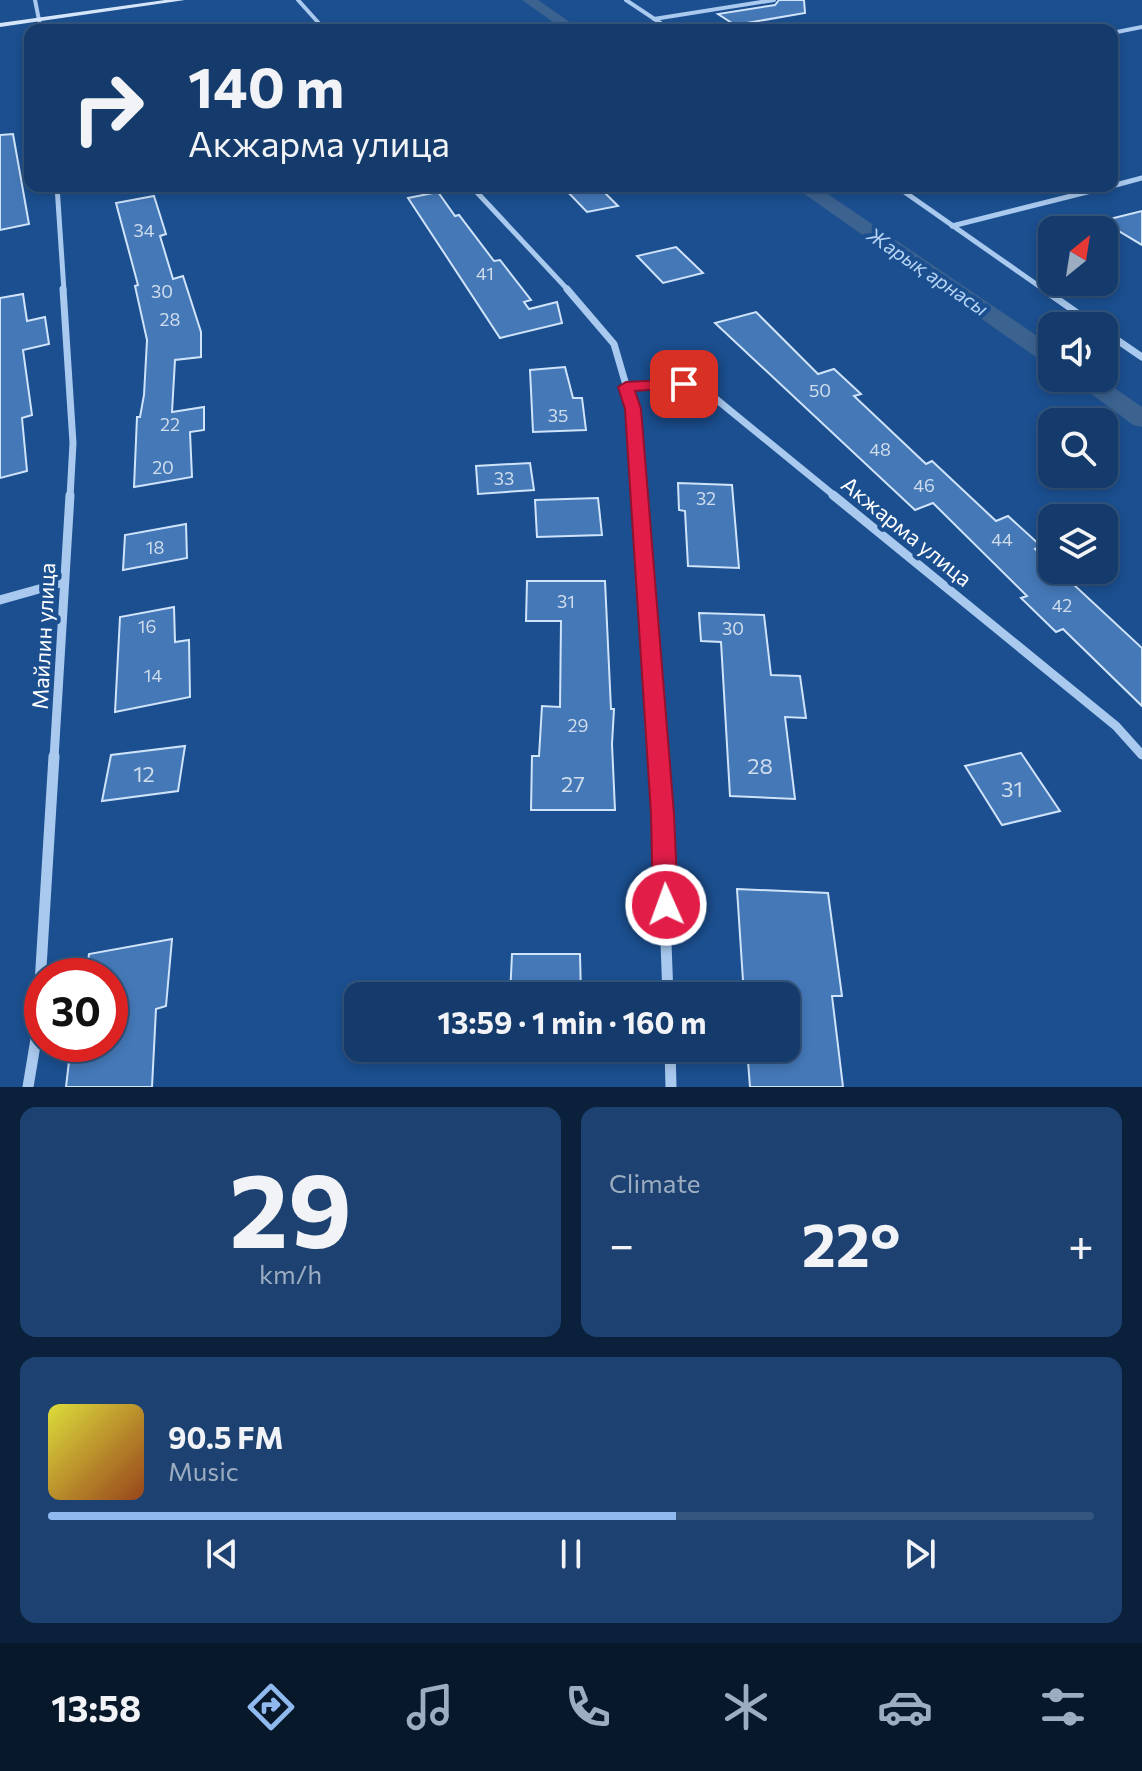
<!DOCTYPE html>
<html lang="en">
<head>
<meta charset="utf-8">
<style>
  :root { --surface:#143b6b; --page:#1d4271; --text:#f1f3f6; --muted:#9dadc1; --line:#33557e; --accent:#90b9f0 }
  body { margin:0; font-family:Commissioner,sans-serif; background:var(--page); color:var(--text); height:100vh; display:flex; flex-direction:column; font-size:30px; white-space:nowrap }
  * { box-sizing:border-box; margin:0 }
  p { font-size:26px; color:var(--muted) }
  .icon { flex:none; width:44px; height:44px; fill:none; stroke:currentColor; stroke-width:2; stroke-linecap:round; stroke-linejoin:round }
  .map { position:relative; height:1087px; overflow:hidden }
  .panel { display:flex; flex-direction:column; gap:20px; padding:20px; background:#0b203b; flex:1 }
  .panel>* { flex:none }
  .guide { position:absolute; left:24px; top:24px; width:1094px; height:168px; border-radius:16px; box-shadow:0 4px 12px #0003,0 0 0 2px var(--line); background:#143b6b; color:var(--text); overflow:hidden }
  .needle { width:52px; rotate:30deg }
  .fabs { position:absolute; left:1038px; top:216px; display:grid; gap:16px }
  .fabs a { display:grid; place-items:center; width:80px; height:80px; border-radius:16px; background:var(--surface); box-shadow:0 4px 12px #0003,0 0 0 2px var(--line); font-size:40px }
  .speed { position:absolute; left:24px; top:958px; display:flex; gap:16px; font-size:40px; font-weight:700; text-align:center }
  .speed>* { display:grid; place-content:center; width:104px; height:104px; border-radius:50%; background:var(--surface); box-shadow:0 4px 12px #0003,0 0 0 2px var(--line); line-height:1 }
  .speed .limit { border:12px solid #d22; background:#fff; color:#111 }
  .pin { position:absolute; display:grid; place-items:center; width:68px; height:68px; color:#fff; margin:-34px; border-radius:16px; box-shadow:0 4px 12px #0006 }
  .me { position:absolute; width:88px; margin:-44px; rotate:358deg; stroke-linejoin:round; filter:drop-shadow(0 0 6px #0008) }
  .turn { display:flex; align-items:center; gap:28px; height:168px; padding:0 32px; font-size:36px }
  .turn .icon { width:104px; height:104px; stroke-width:2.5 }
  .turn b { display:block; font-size:56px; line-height:68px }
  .big { font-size:60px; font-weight:700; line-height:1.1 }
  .panel .tile { flex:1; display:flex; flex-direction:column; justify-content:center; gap:12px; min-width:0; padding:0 28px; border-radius:16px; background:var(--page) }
  .panel .dial { align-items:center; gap:0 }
  .dial b { font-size:104px; line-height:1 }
  .song { display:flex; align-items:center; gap:24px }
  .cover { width:96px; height:96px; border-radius:12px; background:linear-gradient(135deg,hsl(60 70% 55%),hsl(20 70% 35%)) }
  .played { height:8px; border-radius:4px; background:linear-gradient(90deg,var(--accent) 60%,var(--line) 60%) }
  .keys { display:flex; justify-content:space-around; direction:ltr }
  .heat { display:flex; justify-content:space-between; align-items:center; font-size:44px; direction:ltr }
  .panel .tiles { flex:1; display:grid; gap:20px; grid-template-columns:1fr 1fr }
  .tile:last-child { grid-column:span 2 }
  .trip { position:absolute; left:344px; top:982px; width:456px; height:80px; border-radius:16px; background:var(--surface); box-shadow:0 4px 12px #0003,0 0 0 2px var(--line); font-weight:700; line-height:80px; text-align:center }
  .menu { display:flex; height:128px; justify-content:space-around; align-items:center; background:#08182b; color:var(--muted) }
  .menu .icon { width:56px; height:56px }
  .menu .active { color:var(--accent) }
  .menu b { font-size:36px; color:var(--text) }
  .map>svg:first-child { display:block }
</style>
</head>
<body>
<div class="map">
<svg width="1142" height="1087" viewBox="0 0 1142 1087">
  <rect width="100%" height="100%" fill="#1b4f8f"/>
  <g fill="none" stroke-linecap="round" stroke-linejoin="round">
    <!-- canal -->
    <g fill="#3c6290" fill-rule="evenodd">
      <path d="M522,0H538L581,30H564Z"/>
      <path d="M793,186H816L1052,346V364L1043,362Z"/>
      <path d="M1070,378H1100L1142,407V427L1133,425Z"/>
    </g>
  </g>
  <!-- building -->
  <g fill="#4478b7" stroke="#cfe3fa" stroke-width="2">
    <path d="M779,0H804L805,13L735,25L718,14L775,5Z"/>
    <path d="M13,134L29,224L0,230V135Z"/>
    <path d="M562,186H598L618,206L587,212Z"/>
    <path d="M438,192L455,216L459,215L494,261L500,260L531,300L524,302L529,309L557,302L562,323L500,338L408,198Z"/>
    <path d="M154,196L166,234L160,236L173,279L183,276L201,332V357L175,360L172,412L204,407V430L190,432L192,477L134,487L137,417H140L144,395L147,340L135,286L138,285L116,203Z"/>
    <path d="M1142,211V245L1102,221Z"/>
    <path d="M676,247L703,273L663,283L637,256Z"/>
    <path d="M23,294L27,321L45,317L49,344L23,350L32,415L22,418L27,471L0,478V298Z"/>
    <path d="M756,312L818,374L834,369L861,394L854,396L926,464L932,461L996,521L1008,516L1041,546L1035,549L1052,564V570H1058L1142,648V706L1063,629L1056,632L1021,598L1027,596L933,503L915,510L715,323Z"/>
    <path d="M565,367L573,398H582L586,430L533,432L530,370Z"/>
    <path d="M530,463L534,490L478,494L476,466Z"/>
    <path d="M678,483L732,485L739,568L688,566L685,511L679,510Z"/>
    <path d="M598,498L602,535L537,537L535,500Z"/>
    <path d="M186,524L187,558L123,570L125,535Z"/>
    <path d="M527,581H605L611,709H614L612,744L615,810H531L532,756H539L542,706L560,707L561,621H526Z"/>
    <path d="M174,607L175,642L189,640L190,697L115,712L120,617Z"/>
    <path d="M699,613L764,615L771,675L800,676L806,718L785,717L795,799L730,796L721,642L701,641Z"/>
    <path d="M185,746L178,791L102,801L111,755Z"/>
    <path d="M1021,753L1060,811L1002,825L965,766Z"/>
    <path d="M737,889L828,893L842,996H832L843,1087H750L747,1048H786V996H744Z"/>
    <path d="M172,939L166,1006L156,1009L152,1087H66L71,1044H110V976H86L89,954Z"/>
    <path d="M512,954H580L581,996H510Z"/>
  </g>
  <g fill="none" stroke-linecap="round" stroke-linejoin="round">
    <!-- minor-far4 -->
    <g stroke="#a9c9ee" stroke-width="4">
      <path d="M35,0L41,30"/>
      <path d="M298,0L325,30"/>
      <path d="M626,0L671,30"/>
      <path d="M654,19L774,0"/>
      <path d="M1112,33L1142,27"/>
    </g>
    <!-- minor-far3 -->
    <g stroke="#a9c9ee" stroke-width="5">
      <path d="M57,186L64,291"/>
      <path d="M471,186L569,291"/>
      <path d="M896,186L1046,291"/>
      <path d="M1112,186L1142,178"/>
      <path d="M952,226L1111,186"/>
    </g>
    <!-- minor-far2 -->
    <g stroke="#a9c9ee" stroke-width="7">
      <path d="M63,289L73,443L70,497"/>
      <path d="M567,289L614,344L633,409L640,497"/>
      <path d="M1043,289L1096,326"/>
      <path d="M1104,331L1142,357"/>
      <path d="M626,387L684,384L716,399L836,497"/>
    </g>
    <!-- minor-far1 -->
    <g stroke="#a9c9ee" stroke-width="9">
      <path d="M639,495L659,758"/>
      <path d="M833,495L1116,726L1142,755"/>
      <path d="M0,600L64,582"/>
      <path d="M54,758L70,495"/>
    </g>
    <!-- minor -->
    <g stroke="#a9c9ee" stroke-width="11">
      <path d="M659,756L668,996"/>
      <path d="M670,1048L671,1087"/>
      <path d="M28,1087L37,1033L54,756"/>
    </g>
    <!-- secondary -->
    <path fill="#d6e6fa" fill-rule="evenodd" d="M165,0H185L0,27V23Z"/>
  </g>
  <!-- route -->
  <path fill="#e11d48" stroke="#92132f" stroke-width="2" d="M684,379L689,381V387L635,391L641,409L674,814L678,905L674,913L666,917L657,913L653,905L651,814L625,409L618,387L626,382Z"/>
  <g text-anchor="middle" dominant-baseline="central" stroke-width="8" stroke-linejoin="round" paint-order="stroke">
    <!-- number labels -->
    <g font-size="18" fill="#d0dded">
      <text x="144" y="230">34</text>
      <text x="485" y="273">41</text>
      <text x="162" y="291">30</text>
      <text x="170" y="319">28</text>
      <text x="820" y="390">50</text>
      <text x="558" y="415">35</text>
      <text x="170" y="424">22</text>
      <text x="880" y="449">48</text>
      <text x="163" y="467">20</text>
      <text x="504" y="478">33</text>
      <text x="924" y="485">46</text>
      <text x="706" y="498">32</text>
      <text x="1002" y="539">44</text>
      <text x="155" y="547">18</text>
      <text x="566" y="601">31</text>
      <text x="1062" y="605">42</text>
      <text x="147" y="626">16</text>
      <text x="733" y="628">30</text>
      <text x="153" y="675">14</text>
      <text x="578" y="725">29</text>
    </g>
    <!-- far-water labels -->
    <g font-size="20" font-style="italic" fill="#b5d3f5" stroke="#1b4f8f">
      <text transform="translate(928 271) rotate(34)">Жарық арнасы</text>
    </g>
    <!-- street labels -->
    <g font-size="22" fill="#fff" stroke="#1b4f8f">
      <text transform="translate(907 531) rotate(39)">Акжарма улица</text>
      <text transform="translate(43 636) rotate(-87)">Майлин улица</text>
    </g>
    <!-- near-number labels -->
    <g font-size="22" fill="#d0dded">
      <text x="760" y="765">28</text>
      <text x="144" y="773">12</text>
      <text x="573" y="783">27</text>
      <text x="1012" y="788">31</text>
    </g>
  </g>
</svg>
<div class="fabs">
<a><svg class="needle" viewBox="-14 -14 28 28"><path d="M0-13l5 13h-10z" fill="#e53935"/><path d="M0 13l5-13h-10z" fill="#9dadc1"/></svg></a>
<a><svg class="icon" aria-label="sound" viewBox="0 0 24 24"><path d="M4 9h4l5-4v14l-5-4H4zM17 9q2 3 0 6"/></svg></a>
<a><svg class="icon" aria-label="search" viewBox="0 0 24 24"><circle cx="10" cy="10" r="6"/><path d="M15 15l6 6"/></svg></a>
<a><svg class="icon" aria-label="layers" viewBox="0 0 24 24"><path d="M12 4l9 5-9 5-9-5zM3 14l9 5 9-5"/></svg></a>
</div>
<div class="speed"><div class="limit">30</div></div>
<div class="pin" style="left:684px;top:384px;background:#d93025"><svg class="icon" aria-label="arrive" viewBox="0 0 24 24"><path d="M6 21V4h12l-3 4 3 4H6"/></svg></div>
<svg class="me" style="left:666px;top:905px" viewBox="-20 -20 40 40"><circle r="17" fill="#e11d48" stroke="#fff" stroke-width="3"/><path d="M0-11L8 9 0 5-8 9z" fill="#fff"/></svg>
<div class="trip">13:59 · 1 min · 160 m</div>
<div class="guide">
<div class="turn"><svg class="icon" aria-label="right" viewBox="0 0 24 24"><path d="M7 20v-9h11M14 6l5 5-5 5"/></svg><div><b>140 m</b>Акжарма улица</div></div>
</div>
</div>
<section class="panel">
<div class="tiles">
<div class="tile dial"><b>29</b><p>km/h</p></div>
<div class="tile"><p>Climate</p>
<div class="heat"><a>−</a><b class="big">22°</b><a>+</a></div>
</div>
<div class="tile">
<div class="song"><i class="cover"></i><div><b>90.5 FM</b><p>Music</p></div></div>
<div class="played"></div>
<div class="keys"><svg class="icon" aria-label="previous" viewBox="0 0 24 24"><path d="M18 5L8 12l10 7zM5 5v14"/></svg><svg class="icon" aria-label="pause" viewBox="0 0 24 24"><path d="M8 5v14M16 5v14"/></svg><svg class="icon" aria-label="next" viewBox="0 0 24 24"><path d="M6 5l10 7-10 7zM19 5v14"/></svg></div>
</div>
</div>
</section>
<nav class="menu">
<b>13:58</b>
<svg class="icon active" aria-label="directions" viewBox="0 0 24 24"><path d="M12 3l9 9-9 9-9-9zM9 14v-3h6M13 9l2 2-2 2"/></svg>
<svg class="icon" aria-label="music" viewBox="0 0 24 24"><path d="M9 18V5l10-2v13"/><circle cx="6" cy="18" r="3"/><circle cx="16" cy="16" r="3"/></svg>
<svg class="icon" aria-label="phone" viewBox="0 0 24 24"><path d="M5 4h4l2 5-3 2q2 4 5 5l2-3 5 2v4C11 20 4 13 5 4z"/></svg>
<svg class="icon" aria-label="climate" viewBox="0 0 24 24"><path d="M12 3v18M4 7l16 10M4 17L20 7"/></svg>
<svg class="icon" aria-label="car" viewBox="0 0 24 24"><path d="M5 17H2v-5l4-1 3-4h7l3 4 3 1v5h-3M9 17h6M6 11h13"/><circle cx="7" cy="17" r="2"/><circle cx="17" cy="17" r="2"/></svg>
<svg class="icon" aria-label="filters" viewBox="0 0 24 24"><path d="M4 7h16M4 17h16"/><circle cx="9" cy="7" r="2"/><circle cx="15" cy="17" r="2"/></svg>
</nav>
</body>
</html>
